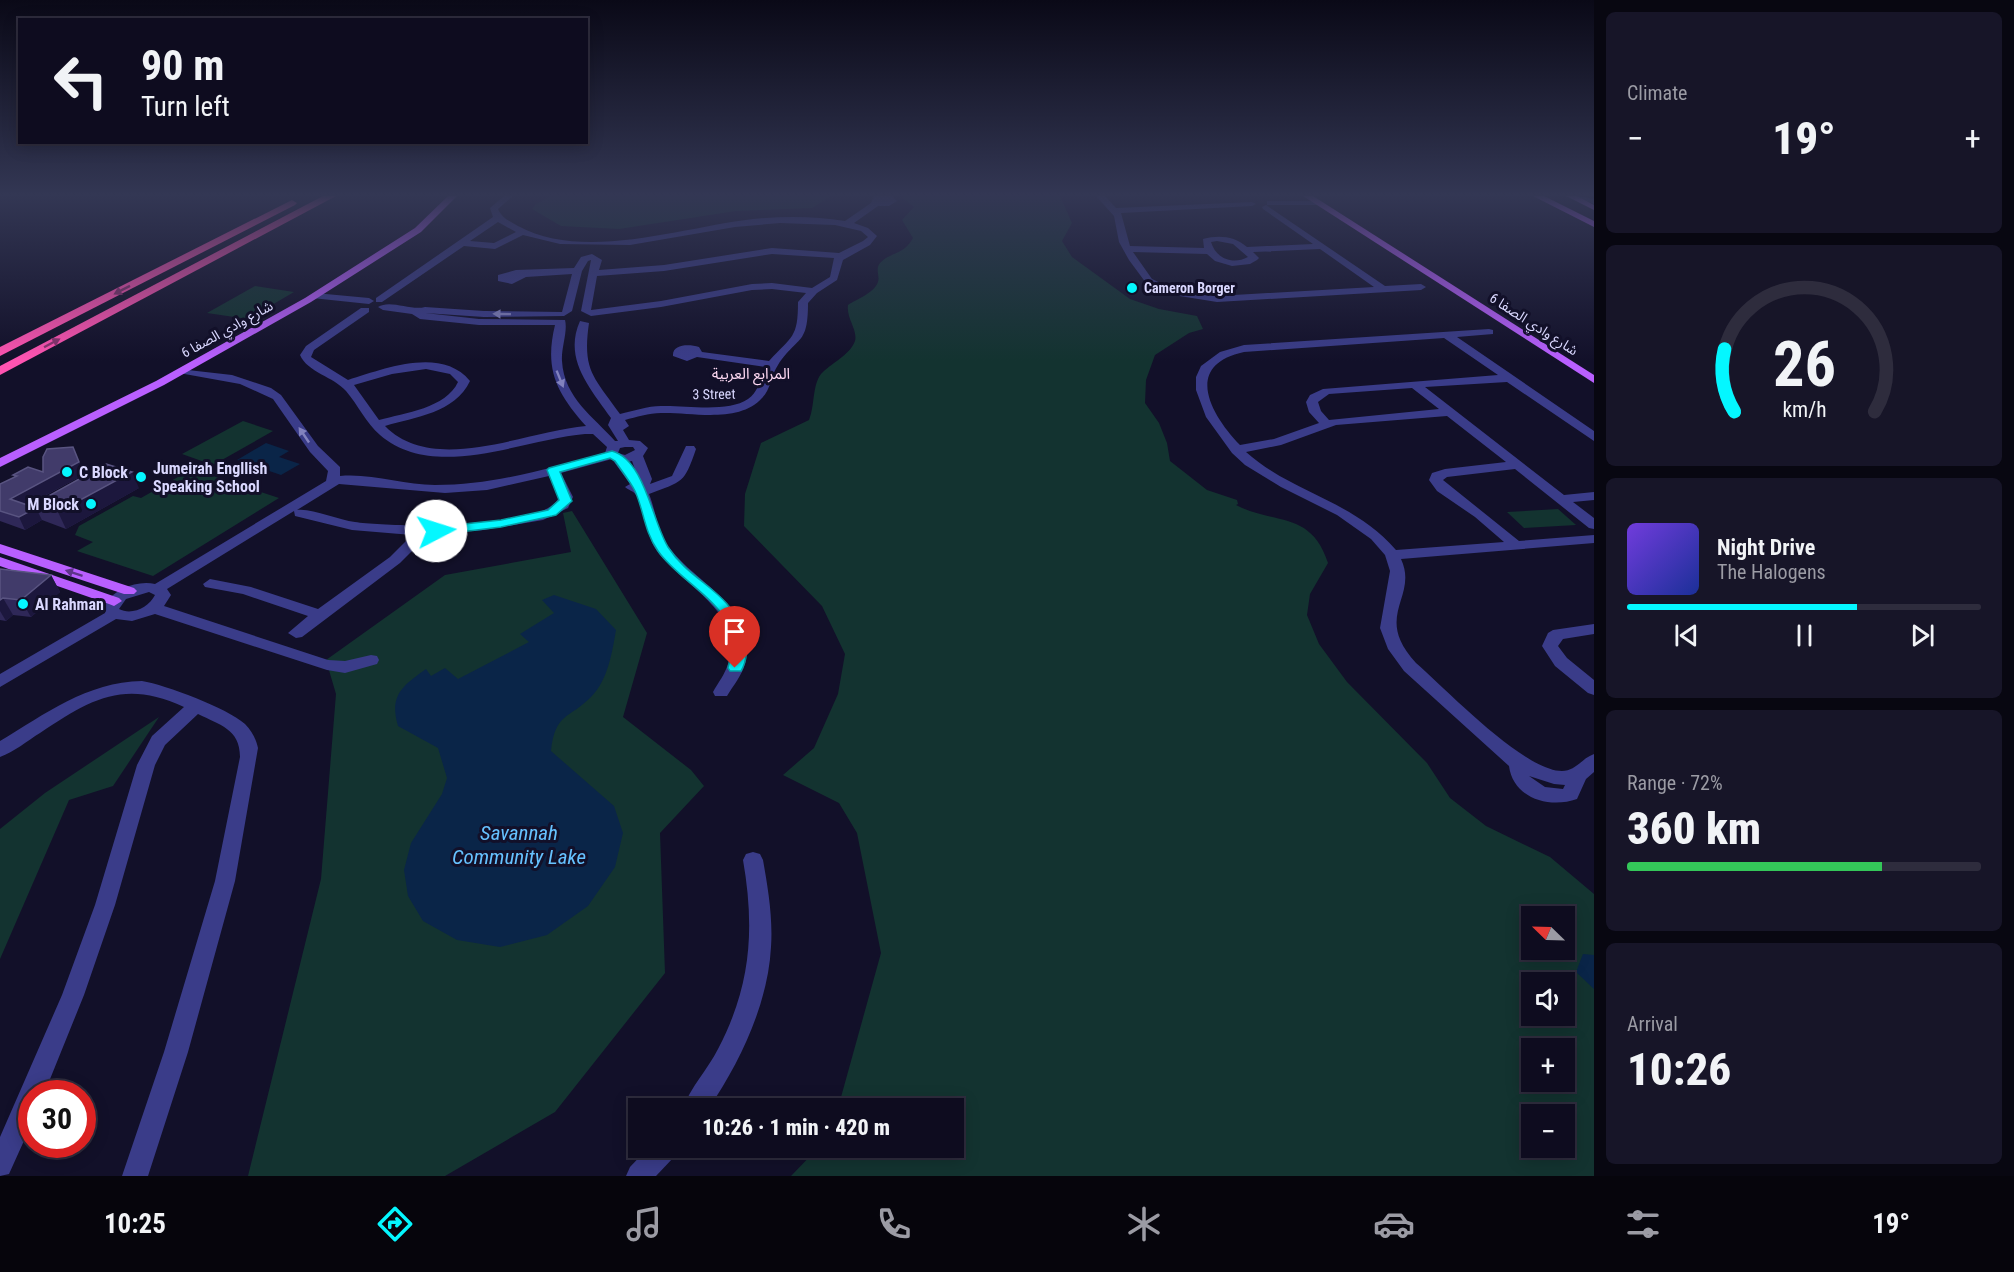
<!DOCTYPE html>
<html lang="en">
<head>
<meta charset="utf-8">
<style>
  :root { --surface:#0e0c1f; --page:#171528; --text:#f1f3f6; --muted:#9b9ba4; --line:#2e2c3d; --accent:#04f7ff }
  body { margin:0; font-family:"Roboto Condensed","Noto Sans Arabic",sans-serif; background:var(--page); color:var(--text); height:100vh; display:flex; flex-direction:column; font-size:22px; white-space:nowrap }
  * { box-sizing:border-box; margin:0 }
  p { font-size:20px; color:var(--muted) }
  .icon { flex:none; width:33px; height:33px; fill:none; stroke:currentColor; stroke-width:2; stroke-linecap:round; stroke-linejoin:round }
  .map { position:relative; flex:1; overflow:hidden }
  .details { display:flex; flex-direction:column; gap:12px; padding:12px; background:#080711; width:420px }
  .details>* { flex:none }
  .hud { position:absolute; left:18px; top:18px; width:570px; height:126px; border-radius:0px; box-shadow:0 3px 15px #0003,0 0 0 2px var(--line); background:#0e0c1f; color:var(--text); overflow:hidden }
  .needle { width:39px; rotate:293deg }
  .fabs { position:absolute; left:1521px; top:906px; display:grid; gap:12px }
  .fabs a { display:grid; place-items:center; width:54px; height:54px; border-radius:0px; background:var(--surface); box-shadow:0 3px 15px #0003,0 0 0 2px var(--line); font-size:30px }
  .speed { position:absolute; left:18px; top:1080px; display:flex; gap:12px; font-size:30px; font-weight:700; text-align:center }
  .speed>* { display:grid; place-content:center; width:78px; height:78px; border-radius:50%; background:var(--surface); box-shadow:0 3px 15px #0003,0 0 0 2px var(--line); line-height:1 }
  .speed .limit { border:9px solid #d22; background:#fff; color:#111 }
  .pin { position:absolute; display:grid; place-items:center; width:51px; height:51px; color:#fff; margin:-62px -26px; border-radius:50% 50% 50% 0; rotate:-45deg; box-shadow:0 0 6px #0007 }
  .pin .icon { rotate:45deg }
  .me { position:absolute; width:66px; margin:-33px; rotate:85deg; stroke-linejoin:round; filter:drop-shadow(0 0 4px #0008) }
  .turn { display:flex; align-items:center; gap:21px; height:126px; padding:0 24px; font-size:27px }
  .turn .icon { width:78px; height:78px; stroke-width:2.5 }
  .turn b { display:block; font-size:42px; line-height:51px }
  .big { font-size:45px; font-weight:800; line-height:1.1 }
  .details .tile { flex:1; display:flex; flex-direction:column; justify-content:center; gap:9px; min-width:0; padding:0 21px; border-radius:9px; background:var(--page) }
  .details .dial { align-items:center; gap:0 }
  .dial svg { height:156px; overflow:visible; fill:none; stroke:var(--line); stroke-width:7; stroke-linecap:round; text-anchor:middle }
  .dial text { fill:var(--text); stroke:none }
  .song { display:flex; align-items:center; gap:18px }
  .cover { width:72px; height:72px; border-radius:9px; background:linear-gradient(135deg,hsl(260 70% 55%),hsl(230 70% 35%)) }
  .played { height:6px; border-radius:3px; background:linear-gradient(90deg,var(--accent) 65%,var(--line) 65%) }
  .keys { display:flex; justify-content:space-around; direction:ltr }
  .heat { display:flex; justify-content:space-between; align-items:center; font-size:33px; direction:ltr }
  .charge { height:9px; border-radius:4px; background:linear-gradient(90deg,#34c759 72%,var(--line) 0) }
  .trip { position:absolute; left:628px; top:1098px; width:336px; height:60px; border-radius:0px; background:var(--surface); box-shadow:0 3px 15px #0003,0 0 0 2px var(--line); font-weight:800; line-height:60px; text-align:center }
  .tabs { display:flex; height:96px; justify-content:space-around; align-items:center; background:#06050c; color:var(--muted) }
  .tabs .icon { width:42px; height:42px }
  .tabs .active { color:var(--accent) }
  .tabs b { font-size:27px; color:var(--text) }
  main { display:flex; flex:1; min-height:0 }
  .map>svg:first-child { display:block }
</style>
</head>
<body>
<main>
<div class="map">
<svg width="1594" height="1176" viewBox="0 0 1594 1176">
  <rect width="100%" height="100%" fill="#121029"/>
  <!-- green -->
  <g fill="#133330" fill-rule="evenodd">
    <path d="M551,196H831L812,208L736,211L619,229L561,226L532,209L536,204Z"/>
    <path d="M900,196H1060L1072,223L1062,241L1072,257L1130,299L1159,309L1197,316L1203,329L1189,333L1155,355L1146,380L1145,403L1159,423L1167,443L1170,461L1207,490L1237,500L1238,504L1236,505C1274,525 1311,510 1328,563L1310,594L1307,615L1319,644L1347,682L1427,763L1450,798L1486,826L1550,857L1594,894V1176H791L818,1148H954V1108H838L881,953L857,833L839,803L783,775L814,748L838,694L845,654L822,606L744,526L745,494L761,443L809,420C815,406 812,386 821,374C830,364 850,355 855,341C858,330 846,318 848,305C857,299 874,293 878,282C880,276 875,269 880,263C890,252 904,255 913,238L902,220L914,207ZM1532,916H1564V950H1532ZM1532,982H1564V1016H1532ZM1532,1048H1564V1082H1532ZM1532,1114H1564V1148H1532Z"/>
    <path d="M255,286L294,292L248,319L207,313Z"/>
    <path d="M243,421L273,431L213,465L182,454Z"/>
    <path d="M192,469L279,498L153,576L77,551L93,542L75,535L79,526L133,496L141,498Z"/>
    <path d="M1558,509L1576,525L1524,528L1507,512Z"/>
    <path d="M572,511L647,633L623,717L691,770L704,786L660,833L665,973L555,1112L445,1176H248L321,879L336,694L326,660L445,575L571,552L563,513Z"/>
    <path d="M159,717L113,786L69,800L0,959V829L45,793Z"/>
  </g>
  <!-- water -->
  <g fill="#0a2548">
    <path d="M266,443L289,451L279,457L300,464L281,475L237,460Z"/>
    <path d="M554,595L596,609L616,630C612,653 608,680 591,697C569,719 555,713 551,751L614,806L623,833L615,867L588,906L547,935L500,947L457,940L423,921L408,896L404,870L411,843L442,794L447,778L438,748L398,726C389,696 402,686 426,669L431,676L445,668L458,679L529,642L520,634L554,613L542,600Z"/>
    <path d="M1583,954L1594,955V989L1576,972Z"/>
  </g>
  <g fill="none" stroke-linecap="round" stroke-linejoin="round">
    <!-- minor -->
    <g fill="#3a3c89" fill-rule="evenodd">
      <path d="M504,196H513L498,209C502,218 509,221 518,226C584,262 683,227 753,219C784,216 815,216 845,221L871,203L874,196H892L897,201L889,206H878L854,223L868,228L877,236L870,245L843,260L837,280L817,293L808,303C808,346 798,335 778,365C771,375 771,389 762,398C739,424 691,412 661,413C649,413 636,417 625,420L629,426L623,430L629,440L640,441L648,448L643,456L652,479L650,484L672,476L686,446H694L696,449C684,484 683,481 649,494C656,511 657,531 668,546C695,584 760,608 745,664C742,675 733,686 727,696H715L713,692C718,683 725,674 728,664C745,612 683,586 657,551C645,535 645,505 636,495C634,491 628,490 625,487L630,484L612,459L561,473L573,497L568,508L543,520L484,530L428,535L400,563L302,637L296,638L288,633L308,616L243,594L205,587L203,584L210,579L251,587L318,609L390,557L412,535L352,530L295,516L294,511L167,589L171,595L164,606L328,660L345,661L371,655L377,656L379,660L377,664L345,673L327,670L155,614L132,621L116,619L0,687V674L105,613V604C115,589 137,580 155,584L326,481L328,471L310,452L273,399L240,384L179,373V369L232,375L271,388L281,395L318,446L340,467V476C371,473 404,485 435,485C495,485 549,468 605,453L607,447L593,434H585C524,439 434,482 380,435C366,423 358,405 346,391C334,377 307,372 300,355L306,346L361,308H369V312L314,350L311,357L348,380C384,369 441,346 470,381C455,413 415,417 385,426C434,476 526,431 586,426C557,393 544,370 555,325H479L420,319L412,314L383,310L378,307C390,299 411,311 425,307L484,311L562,312L572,274L526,277L512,284L498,281V275L516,270L574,268L581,257L592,254L602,260L599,270L664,265L772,248L839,253L863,241L868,237L861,231L835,225L780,223L735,227L630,245L560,244L523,235L495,249L464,246L382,302H376V298L493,217L490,208ZM498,222L516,232L494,243L470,241ZM772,254L834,258L830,277L812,288L772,283L752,284L661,301L591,310L597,276L664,271ZM591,260L581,311L591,316L661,307L752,290L772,289L806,293L798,302C798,338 792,336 769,361L702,352L699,347C689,344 672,344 673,356L687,361L697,357L765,367C761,378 758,393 748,399C728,413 685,405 661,406C648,406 633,411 620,414C594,377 582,371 589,323L580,321C563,359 590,388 611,418L608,425L618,441H615C594,417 564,398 562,361C561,348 568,331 565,320L479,319L425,313L484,317L564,316L572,311L582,271L588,261ZM426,369L450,374L458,382C446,408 405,413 379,420L354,385L392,374ZM625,447H633L635,450L625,455L618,453L620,448ZM632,461L637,475L628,462ZM549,476L559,497C546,531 388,527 355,522C338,520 312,508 297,510L339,484L445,493L487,490ZM149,592L155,595C149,607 132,616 119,609L126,599Z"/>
      <path d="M1096,196H1105L1116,208L1252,202L1256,204L1252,206L1121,213L1130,246L1204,248L1203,239C1219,235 1234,236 1247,247L1313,244L1263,209L1262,207L1266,205L1385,286L1421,284L1426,287L1421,290L1217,302L1167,294L1146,283L1129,260L1119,242L1114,216ZM1217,241L1233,244L1248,257C1233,265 1216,259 1211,242ZM1320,249L1374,287L1217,296L1173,289L1152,279L1133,252L1207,254L1215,261L1232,266L1250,264L1257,260L1259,258L1253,252Z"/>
      <path d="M1578,196L1594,199V204L1579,198Z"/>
      <path d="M1270,201H1318L1322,203L1318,205H1267V201Z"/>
      <path d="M315,293L369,298L374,301L369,304L312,298V294Z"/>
      <path d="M1489,329L1493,330V334L1457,337L1594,431V441L1507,382L1425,387L1564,495L1594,492V500L1573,502L1594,518V529L1589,528L1515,469L1447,477L1443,480L1519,541L1594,535V543L1401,559C1419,598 1372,615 1416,663C1447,690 1524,771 1562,771C1576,771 1582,758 1594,754V772L1586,779L1577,799C1549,809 1513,798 1509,766L1404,671L1388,649L1380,628L1390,571L1385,555L1371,539L1337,515L1281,487L1245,465L1232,453L1206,417L1196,390V377L1201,366L1220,352L1244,345ZM1444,338L1498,375L1323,389L1310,395L1306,402L1309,412L1319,423L1274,439L1240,445C1210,414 1183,365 1244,352ZM1412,388L1439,409L1329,420L1321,411L1318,402L1329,394ZM1447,416L1506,462L1445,469L1432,473L1429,480L1437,491L1475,517L1504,542L1396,550C1353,500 1293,494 1246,452L1281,445L1336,425ZM1529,776L1554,784L1565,785L1563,789L1545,787Z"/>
      <path d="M1594,624V634L1563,639L1558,646L1567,658L1594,680V695L1588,693L1555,666L1542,646L1548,633L1553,630Z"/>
      <path d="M142,681C166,685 227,708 245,724C252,731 256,739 258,748L235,881L188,1052L148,1176H122L164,1052L215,881L240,757C240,729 220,725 198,714L165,745L155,765L115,905L84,995L44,1094H32V1123L9,1174L0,1176V1137L62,995L95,905L137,765L152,736L184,707C124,679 91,699 40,733C27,741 14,752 0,757V741C45,714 87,682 142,681Z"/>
      <path d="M753,852L760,854L763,860C768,888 773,918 771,947C768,1004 740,1062 709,1108H683C690,1088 708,1069 718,1049C751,986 755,929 743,860L746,854Z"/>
      <path d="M648,1148H677L674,1157L656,1176H626L630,1167Z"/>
    </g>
    <!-- major -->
    <g fill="#b95fff" fill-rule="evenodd">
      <path d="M448,196H457L421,232L311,302L164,385L0,467V458L156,381L305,298L415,228Z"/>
      <path d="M1303,196H1313L1594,375V383Z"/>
      <path d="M1533,196H1544L1594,221V227Z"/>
      <path d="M1566,196H1577L1594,205V210Z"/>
      <path d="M0,544L134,588L137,591L134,594H124L0,553Z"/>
      <path d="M0,557L119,598L122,601L114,606L109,604L0,566Z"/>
    </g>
    <!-- highway -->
    <g fill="#ff53b1" fill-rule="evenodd">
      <path d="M323,196H336L0,375V366Z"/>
      <path d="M292,200L297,203L295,205L0,356V347Z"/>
    </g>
  </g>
  <!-- wall -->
  <g fill="#2f2858">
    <path d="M43,472L85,474L28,505L36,508L34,504L139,488L66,529L42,520L25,530L0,521V484L14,477L13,475Z"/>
    <path d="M0,569L51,575L60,592L31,617L13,615L6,621L0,620Z"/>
  </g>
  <!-- shaded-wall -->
  <g fill="#1c173d">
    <path d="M73,447L85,474L16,511L10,499Z"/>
    <path d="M132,472L139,488L66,529L58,512Z"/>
    <path d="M36,508L42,520L25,530L19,517Z"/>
    <path d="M51,575L60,592L31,617L21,600Z"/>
    <path d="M3,598L13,615L6,621L0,611V600Z"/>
  </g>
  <!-- building -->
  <g fill="#413b6a" stroke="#595481" stroke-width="1.5">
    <path d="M73,447L79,462L10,499L36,508L19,517L0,511V484L17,476L13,475L28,467L43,472V457L47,449Z"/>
    <path d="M106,464L132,472L58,512L34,504Z"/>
    <path d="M0,569L51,575L21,600L3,598L0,600Z"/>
  </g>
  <!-- one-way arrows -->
  <defs><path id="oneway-solid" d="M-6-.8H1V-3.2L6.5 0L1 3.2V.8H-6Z" transform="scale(1.5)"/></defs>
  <g fill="#88326d">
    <use href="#oneway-solid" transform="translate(122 290) rotate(153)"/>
    <use href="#oneway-solid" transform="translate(52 343) rotate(-28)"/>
  </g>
  <g fill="#8282be">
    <use href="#oneway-solid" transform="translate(502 314) rotate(-179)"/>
    <use href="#oneway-solid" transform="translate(560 379) rotate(68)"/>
    <use href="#oneway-solid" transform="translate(304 435) rotate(-124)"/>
  </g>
  <use fill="#5d3489" href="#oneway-solid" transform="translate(74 573) rotate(-162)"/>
  <!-- sky -->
  <linearGradient id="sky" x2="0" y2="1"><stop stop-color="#0a0917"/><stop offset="0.54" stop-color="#333754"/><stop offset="1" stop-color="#333754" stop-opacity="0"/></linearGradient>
  <rect width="1594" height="361" fill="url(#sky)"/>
  <!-- route -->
  <path fill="#04f7ff" stroke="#03a1a6" stroke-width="1.5" d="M612,451C645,460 652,521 668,547C692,584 730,589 745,636C748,647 747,661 741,671H730L728,668C729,661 733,652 733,645C731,602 680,583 658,551C644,531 644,511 635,491C630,481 621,470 615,461L610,458L560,472L572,501L556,515L552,516L501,527L436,535L429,531L436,527L501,520L548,510L559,500L547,470L549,468Z"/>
  <!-- markers -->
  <g fill="#04f7ff" stroke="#121029" stroke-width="2">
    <circle cx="1132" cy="288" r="6"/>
    <circle cx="67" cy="472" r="6"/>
    <circle cx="141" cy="477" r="6"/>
    <circle cx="91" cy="504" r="6"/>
    <circle cx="23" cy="604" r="6"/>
  </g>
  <g text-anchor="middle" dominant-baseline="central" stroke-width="6" stroke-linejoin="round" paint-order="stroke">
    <!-- far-poi labels -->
    <g font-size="14" font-weight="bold" fill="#dad8ff" stroke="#121029" text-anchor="start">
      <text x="1144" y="288">Cameron Borger</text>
    </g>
    <!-- far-street labels -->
    <g font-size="14" fill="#dad8ff" stroke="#121029">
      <text transform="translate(1534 324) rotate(33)">شارع وادي الصفا 6</text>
      <text transform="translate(227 329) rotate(-29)">شارع وادي الصفا 6</text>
      <text transform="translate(714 394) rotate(-1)">3 Street</text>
    </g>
    <!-- far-neighbourhood labels -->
    <g font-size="15" fill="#ffdaf4" stroke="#121029">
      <text x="751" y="374">المرابع العربية</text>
    </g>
    <!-- poi labels -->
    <g font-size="16" font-weight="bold" fill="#dad8ff" stroke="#121029" text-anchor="start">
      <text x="153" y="468">Jumeirah Engllish<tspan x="153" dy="18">Speaking School</tspan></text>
      <text x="79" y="472">C Block</text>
      <text x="79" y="504" text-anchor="end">M Block</text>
      <text x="35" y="604">Al Rahman</text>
    </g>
    <!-- near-water labels -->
    <g font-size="21" font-style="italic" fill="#66c2ff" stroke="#121029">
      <text x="519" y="833">Savannah<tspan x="519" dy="24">Community Lake</tspan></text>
    </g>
  </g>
</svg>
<div class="fabs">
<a><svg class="needle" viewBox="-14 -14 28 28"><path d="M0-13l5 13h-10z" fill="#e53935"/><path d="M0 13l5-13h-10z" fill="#9b9ba4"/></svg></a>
<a><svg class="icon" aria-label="sound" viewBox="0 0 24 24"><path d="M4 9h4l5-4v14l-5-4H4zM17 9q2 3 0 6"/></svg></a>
<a>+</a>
<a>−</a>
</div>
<div class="speed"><div class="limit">30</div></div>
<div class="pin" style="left:735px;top:668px;background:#d93025"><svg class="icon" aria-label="arrive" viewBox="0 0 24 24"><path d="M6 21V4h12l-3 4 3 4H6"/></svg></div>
<svg class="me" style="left:436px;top:531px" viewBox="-20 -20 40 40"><circle r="19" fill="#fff"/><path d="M0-13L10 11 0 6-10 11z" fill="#04f7ff"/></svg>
<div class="trip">10:26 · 1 min · 420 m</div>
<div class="hud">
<div class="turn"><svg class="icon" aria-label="left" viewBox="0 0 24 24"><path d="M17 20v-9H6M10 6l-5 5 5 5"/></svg><div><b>90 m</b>Turn left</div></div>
</div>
</div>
<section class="details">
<div class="tile"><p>Climate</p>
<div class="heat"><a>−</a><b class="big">19°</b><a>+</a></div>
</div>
<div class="tile dial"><svg viewBox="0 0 100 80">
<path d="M14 69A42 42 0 1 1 86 69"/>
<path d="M14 69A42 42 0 0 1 9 37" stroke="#04f7ff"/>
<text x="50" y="56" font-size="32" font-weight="700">26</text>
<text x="50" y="72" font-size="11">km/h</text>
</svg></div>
<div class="tile">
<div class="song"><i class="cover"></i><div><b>Night Drive</b><p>The Halogens</p></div></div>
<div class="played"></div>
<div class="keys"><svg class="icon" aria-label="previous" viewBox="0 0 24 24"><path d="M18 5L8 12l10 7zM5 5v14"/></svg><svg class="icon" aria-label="pause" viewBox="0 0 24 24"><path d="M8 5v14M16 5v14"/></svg><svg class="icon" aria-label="next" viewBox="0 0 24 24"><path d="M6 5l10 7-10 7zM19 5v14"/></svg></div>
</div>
<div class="tile"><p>Range · 72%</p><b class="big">360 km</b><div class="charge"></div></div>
<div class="tile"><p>Arrival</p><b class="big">10:26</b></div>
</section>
</main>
<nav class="tabs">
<b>10:25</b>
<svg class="icon active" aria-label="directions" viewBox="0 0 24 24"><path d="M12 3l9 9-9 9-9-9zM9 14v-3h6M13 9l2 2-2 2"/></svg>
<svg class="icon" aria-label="music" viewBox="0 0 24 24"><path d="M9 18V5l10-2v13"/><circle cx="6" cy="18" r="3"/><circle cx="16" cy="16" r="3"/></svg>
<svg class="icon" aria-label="phone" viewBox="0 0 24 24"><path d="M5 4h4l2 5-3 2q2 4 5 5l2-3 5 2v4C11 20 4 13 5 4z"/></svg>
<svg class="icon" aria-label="climate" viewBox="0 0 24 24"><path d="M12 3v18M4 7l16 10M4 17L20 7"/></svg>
<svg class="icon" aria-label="car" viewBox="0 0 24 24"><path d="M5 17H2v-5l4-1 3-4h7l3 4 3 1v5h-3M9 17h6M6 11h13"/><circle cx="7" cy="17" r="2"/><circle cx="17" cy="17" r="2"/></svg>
<svg class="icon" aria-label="filters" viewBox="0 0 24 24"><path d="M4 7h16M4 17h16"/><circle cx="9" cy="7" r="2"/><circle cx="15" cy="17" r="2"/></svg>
<b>19°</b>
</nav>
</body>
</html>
